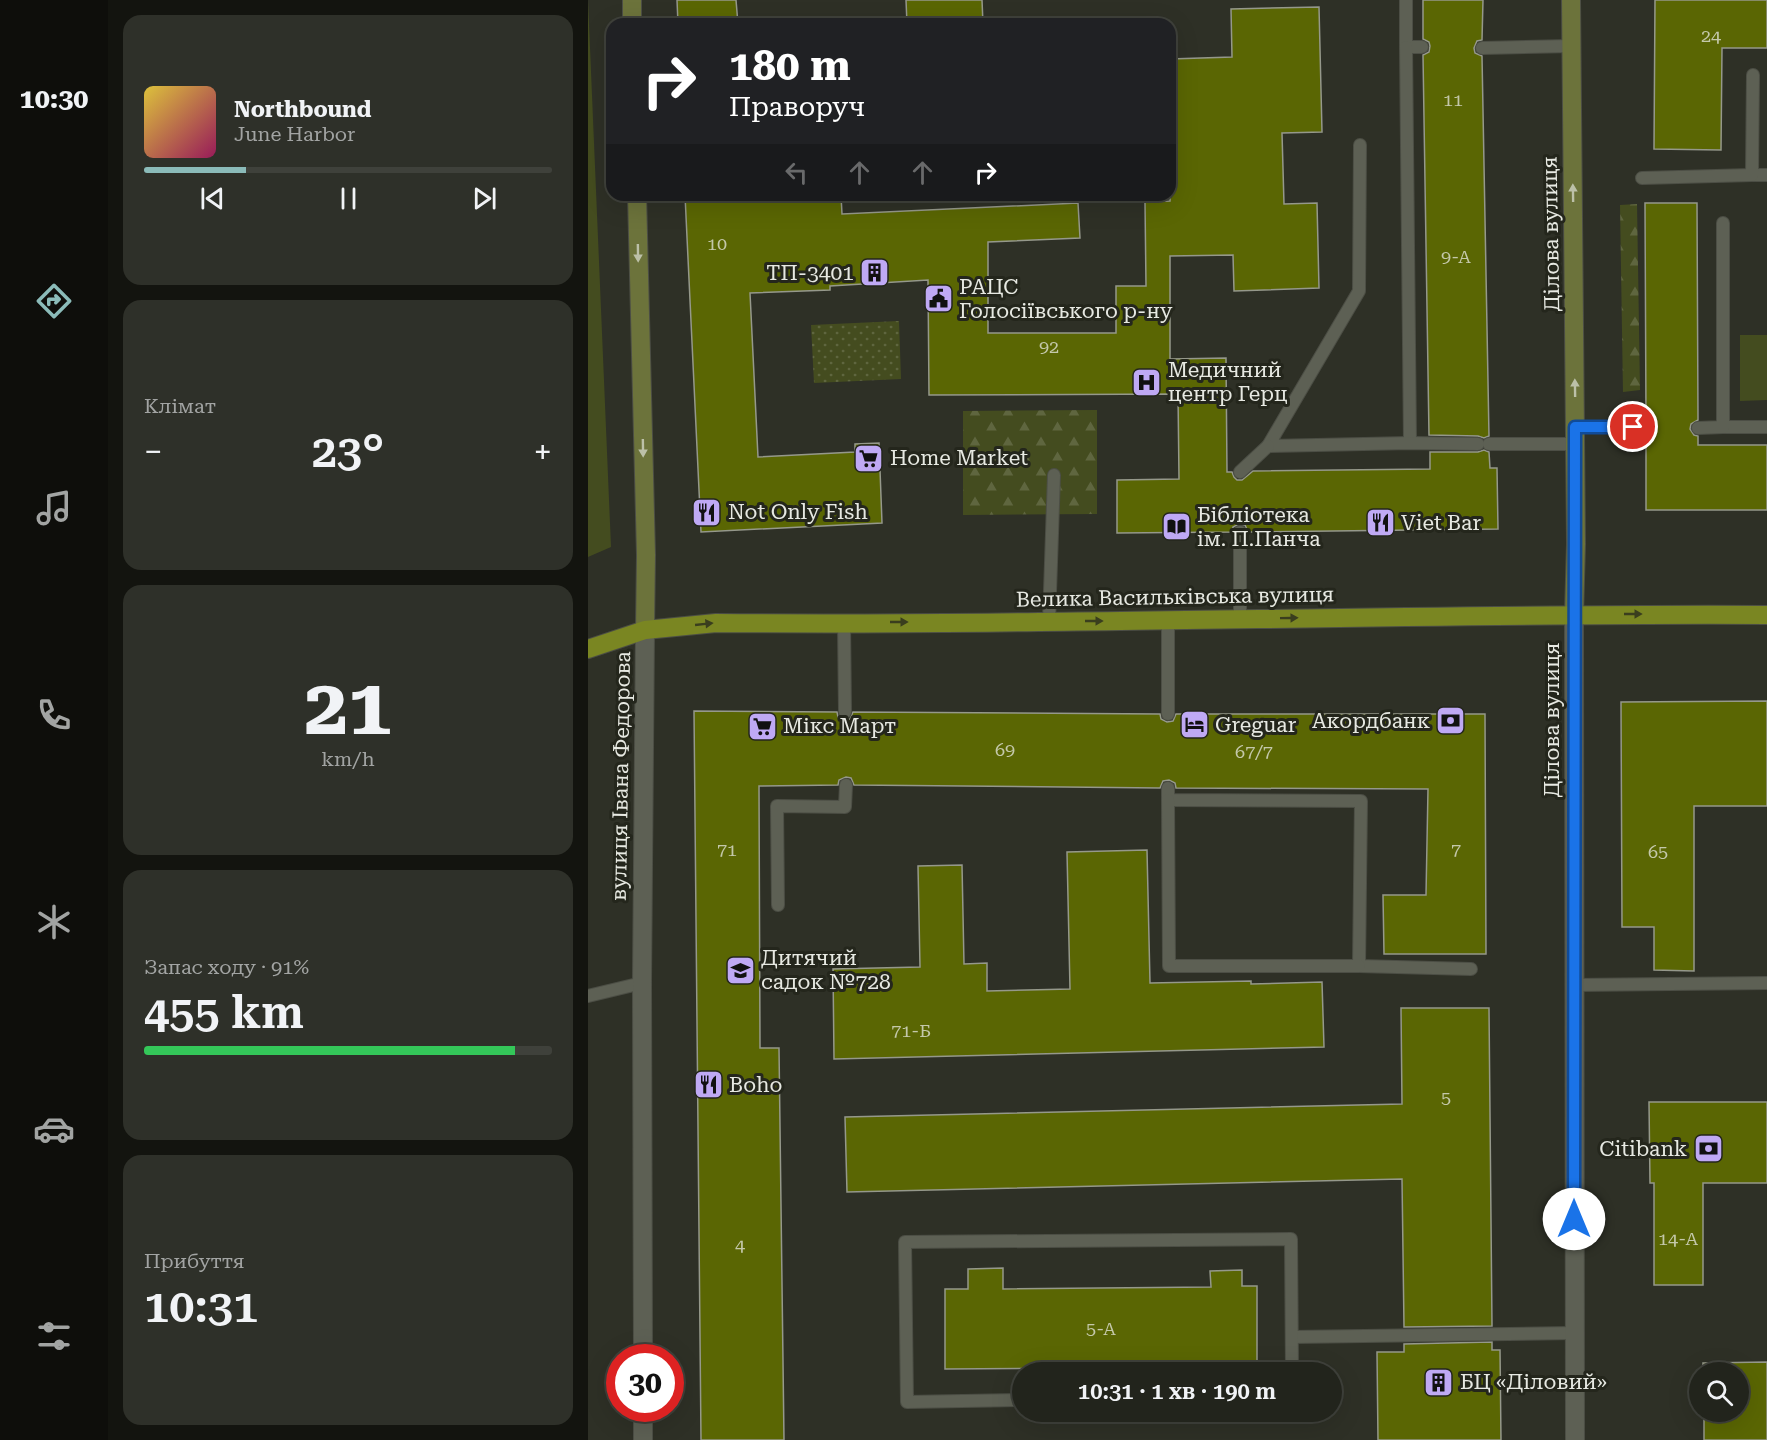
<!DOCTYPE html>
<html lang="uk">
<head>
<meta charset="utf-8">
<style>
  :root { --surface:#22241c; --page:#2e3029; --text:#f1f3f6; --muted:#a2a4a3; --line:#3f413b; --accent:#8bbbb9 }
  body { margin:0; font-family:"Roboto Serif",serif; background:var(--page); color:var(--text); height:100vh; display:flex; flex-direction:column; font-size:22px; white-space:nowrap }
  * { box-sizing:border-box; margin:0 }
  p { font-size:20px; color:var(--muted) }
  .icon { flex:none; width:33px; height:33px; fill:none; stroke:currentColor; stroke-width:2; stroke-linecap:round; stroke-linejoin:round }
  .map { position:relative; flex:1; overflow:hidden }
  .sheet { display:flex; flex-direction:column; gap:15px; padding:15px; background:#13140f; width:480px }
  .sheet>* { flex:none }
  .top-card { position:absolute; left:18px; top:18px; width:570px; height:183px; border-radius:18px; box-shadow:0 6px 24px #0002,0 0 0 2px var(--line); background:#202124; color:#fff; overflow:hidden }
  .fabs { position:absolute; left:1101px; top:1362px; display:grid; gap:12px }
  .fabs a { display:grid; place-items:center; width:60px; height:60px; border-radius:50%; background:var(--surface); box-shadow:0 6px 24px #0002,0 0 0 2px var(--line); font-size:30px }
  .speed { position:absolute; left:18px; top:1344px; display:flex; gap:12px; font-size:30px; font-weight:700; text-align:center }
  .speed>* { display:grid; place-content:center; width:78px; height:78px; border-radius:50%; background:var(--surface); box-shadow:0 6px 24px #0002,0 0 0 2px var(--line); line-height:1 }
  .speed .limit { border:9px solid #d22; background:#fff; color:#111 }
  .pin { position:absolute; display:grid; place-items:center; width:51px; height:51px; color:#fff; margin:-26px; border:3px solid #fff; border-radius:50%; box-shadow:0 2px 6px #0007 }
  .me { position:absolute; width:66px; margin:-33px; rotate:0deg; stroke-linejoin:round; filter:drop-shadow(0 0 4px #0008) }
  .turn { display:flex; align-items:center; gap:21px; height:126px; padding:0 24px; font-size:27px }
  .turn .icon { width:78px; height:78px; stroke-width:2.5 }
  .turn b { display:block; font-size:42px; line-height:51px }
  .lanes { display:flex; align-items:center; height:57px; padding:0 24px; background:#0003; justify-content:center; gap:30px; direction:ltr }
  .lanes .off { opacity:.35 }
  .big { font-size:45px; font-weight:600; line-height:1.1 }
  .sheet .tile { flex:1; display:flex; flex-direction:column; justify-content:center; gap:9px; min-width:0; padding:0 21px; border-radius:18px; background:var(--page) }
  .sheet .dial { align-items:center; gap:0 }
  .dial b { font-size:78px; line-height:1 }
  .song { display:flex; align-items:center; gap:18px }
  .cover { width:72px; height:72px; border-radius:9px; background:linear-gradient(135deg,hsl(50 70% 55%),hsl(330 70% 35%)) }
  .played { height:6px; border-radius:3px; background:linear-gradient(90deg,var(--accent) 25%,var(--line) 25%) }
  .keys { display:flex; justify-content:space-around; direction:ltr }
  .heat { display:flex; justify-content:space-between; align-items:center; font-size:33px; direction:ltr }
  .charge { height:9px; border-radius:4px; background:linear-gradient(90deg,#34c759 91%,var(--line) 0) }
  .trip { position:absolute; left:424px; top:1362px; width:330px; height:60px; border-radius:30px; background:var(--surface); box-shadow:0 6px 24px #0002,0 0 0 2px var(--line); font-weight:600; line-height:60px; text-align:center }
  main { display:flex; flex:1; min-height:0 }
  .tab-bar { display:flex; flex-direction:column; width:108px; justify-content:space-around; align-items:center; background:#0e0e0b; color:var(--muted) }
  .tab-bar .icon { width:42px; height:42px }
  .tab-bar .active { color:var(--accent) }
  .tab-bar b { font-size:27px; color:var(--text) }
  .map>svg:first-child { display:block }
</style>
</head>
<body>
<main>
<nav class="tab-bar">
<b>10:30</b>
<svg class="icon active" aria-label="directions" viewBox="0 0 24 24"><path d="M12 3l9 9-9 9-9-9zM9 14v-3h6M13 9l2 2-2 2"/></svg>
<svg class="icon" aria-label="music" viewBox="0 0 24 24"><path d="M9 18V5l10-2v13"/><circle cx="6" cy="18" r="3"/><circle cx="16" cy="16" r="3"/></svg>
<svg class="icon" aria-label="phone" viewBox="0 0 24 24"><path d="M5 4h4l2 5-3 2q2 4 5 5l2-3 5 2v4C11 20 4 13 5 4z"/></svg>
<svg class="icon" aria-label="climate" viewBox="0 0 24 24"><path d="M12 3v18M4 7l16 10M4 17L20 7"/></svg>
<svg class="icon" aria-label="car" viewBox="0 0 24 24"><path d="M5 17H2v-5l4-1 3-4h7l3 4 3 1v5h-3M9 17h6M6 11h13"/><circle cx="7" cy="17" r="2"/><circle cx="17" cy="17" r="2"/></svg>
<svg class="icon" aria-label="filters" viewBox="0 0 24 24"><path d="M4 7h16M4 17h16"/><circle cx="9" cy="7" r="2"/><circle cx="15" cy="17" r="2"/></svg>
</nav>
<section class="sheet">
<div class="tile">
<div class="song"><i class="cover"></i><div><b>Northbound</b><p>June Harbor</p></div></div>
<div class="played"></div>
<div class="keys"><svg class="icon" aria-label="previous" viewBox="0 0 24 24"><path d="M18 5L8 12l10 7zM5 5v14"/></svg><svg class="icon" aria-label="pause" viewBox="0 0 24 24"><path d="M8 5v14M16 5v14"/></svg><svg class="icon" aria-label="next" viewBox="0 0 24 24"><path d="M6 5l10 7-10 7zM19 5v14"/></svg></div>
</div>
<div class="tile"><p>Клімат</p>
<div class="heat"><a>−</a><b class="big">23°</b><a>+</a></div>
</div>
<div class="tile dial"><b>21</b><p>km/h</p></div>
<div class="tile"><p>Запас ходу · 91%</p><b class="big">455 km</b><div class="charge"></div></div>
<div class="tile"><p>Прибуття</p><b class="big">10:31</b></div>
</section>
<div class="map">
<svg width="1179" height="1440" viewBox="0 0 1179 1440">
  <defs>
    <pattern id="grass-dots" width="8" height="8" patternUnits="userSpaceOnUse" patternTransform="scale(1.5)"><rect width="8" height="8" fill="#444c1f"/><path d="M2 2h.1M6 6h.1" fill="none" stroke="#5f663f" stroke-width="1.8" stroke-linecap="round"/></pattern>
    <pattern id="forest-firs" width="22" height="20" patternUnits="userSpaceOnUse" patternTransform="scale(1.5)"><rect width="22" height="20" fill="#444c1f"/><path d="M5 1l3.5 6h-7zM16 11l3.5 6h-7z" fill="#5f663f"/></pattern>
  </defs>
  <rect width="100%" height="100%" fill="#2e3026"/>
  <!-- grass -->
  <path fill="url(#grass-dots)" d="M311,321L313,379L226,383L223,325Z"/>
  <!-- forest -->
  <g fill="url(#forest-firs)">
    <path d="M1049,204L1052,390L1035,392L1032,205Z"/>
    <path d="M509,410V514L375,515V411Z"/>
  </g>
  <!-- green -->
  <g fill="#444c1f">
    <path d="M0,0L23,547L0,557Z"/>
    <path d="M1152,335H1179V400L1152,401Z"/>
  </g>
  <!-- building -->
  <g fill="#5a6603" stroke="#95988b" stroke-width="1.5">
    <path d="M89,0H148L150,24H90Z"/>
    <path d="M318,0H394L395,24H319Z"/>
    <path d="M835,0H895L894,40L889,41L886,48L887,53L894,56L901,436L896,438L890,436L841,435L835,55L841,52L842,46L841,42L835,39Z"/>
    <path d="M1067,0H1179V48H1134L1133,150L1066,149Z"/>
    <path d="M731,7L734,132L694,133L696,204L729,203L731,288L646,291L645,255L582,256V359L638,358L639,472H644L646,477L649,480H654L665,471L842,469V452H890L896,450L901,452L902,468H909L910,529L660,532L657,525L651,524L645,527L644,532L529,533V480L591,479L590,394L341,395L340,280L242,286V290L162,293L170,457L267,452V444L291,443L294,523L113,532L97,195H253L254,214L490,203L492,238L400,242V333H528V286H558L557,202L582,201V59L644,57L643,9Z"/>
    <path d="M1057,203H1109L1110,420L1103,424L1102,429L1106,435L1110,436V445H1179V510H1058V435L1065,432L1066,426L1063,420L1058,419Z"/>
    <path d="M1179,701V806H1106V971L1066,970V927H1034L1033,702Z"/>
    <path d="M106,711L249,712L250,717L257,720L262,719L265,712L572,714L573,719L579,722L585,721L588,714H897L898,954H796L795,895H838L840,789L588,788L587,783L581,780L575,781L572,788L266,785L263,778L258,777L251,780L250,785L171,786L172,1048H191L196,1440H113Z"/>
    <path d="M559,850L562,983L663,981V984L734,982L736,1047L246,1059L245,969L332,967L330,866L374,865L376,964L399,963V991L482,989L479,852Z"/>
    <path d="M813,1008H901L904,1326L816,1327L814,1179L259,1192L257,1117L814,1104Z"/>
    <path d="M1061,1102H1179V1183H1115V1285H1066V1183H1062Z"/>
    <path d="M415,1268V1289L623,1287L622,1271L654,1270V1286H669V1367L357,1369V1289H380V1269Z"/>
    <path d="M904,1342V1350H912L913,1440H790L789,1352H816V1344Z"/>
    <path d="M1179,1362V1440H1116V1412H1150V1372H1115V1363Z"/>
  </g>
  <g fill="none" stroke-linecap="round" stroke-linejoin="round">
    <defs>
      <g id="lane">
        <path d="M818,0V47H834"/>
        <path d="M818,47L822,443"/>
        <path d="M894,48L983,46"/>
        <path d="M772,145L771,291L680,446L822,443L890,444"/>
        <path d="M1164,175H1179"/>
        <path d="M1054,178L1164,175L1165,75"/>
        <path d="M987,427H1058"/>
        <path d="M1135,427H1179"/>
        <path d="M1110,428L1135,427V223"/>
        <path d="M901,444H987"/>
        <path d="M652,472L680,446"/>
        <path d="M652,532V619"/>
        <path d="M461,621L466,475"/>
        <path d="M256,623L257,712"/>
        <path d="M580,714V620"/>
        <path d="M580,788V800L773,801L771,966L883,969"/>
        <path d="M580,800L581,966H771"/>
        <path d="M190,905L189,806L257,807L258,785"/>
        <path d="M986,985L1179,983"/>
        <path d="M0,996L54,983"/>
        <path d="M704,1337L986,1333"/>
        <path d="M435,1400L319,1402L317,1242L703,1239L704,1372"/>
      </g>
      <g id="street">
        <path d="M986,614L987,1440"/>
        <path d="M55,1358L54,983L57,630"/>
        <path d="M55,1408V1440"/>
      </g>
      <g id="secondary">
        <path d="M44,0V24"/>
        <path d="M983,0L988,544L986,614"/>
        <path d="M49,195L58,555L57,630"/>
      </g>
      <path id="primary" d="M0,649L57,630L128,623C478,626 829,613 1179,615"/>
    </defs>
    <!-- lane casing -->
    <use href="#lane" stroke="#4c4e45" stroke-width="14"/>
    <!-- street casing -->
    <use href="#street" stroke="#4c4e45" stroke-width="20"/>
    <!-- secondary casing -->
    <use href="#secondary" stroke="#4c4e45" stroke-width="20"/>
    <!-- primary casing -->
    <use href="#primary" stroke="#4c4e45" stroke-width="20"/>
    <!-- lane -->
    <use href="#lane" stroke="#5d6054" stroke-width="12"/>
    <!-- street -->
    <use href="#street" stroke="#5d6054" stroke-width="18"/>
    <!-- secondary -->
    <use href="#secondary" stroke="#6c733b" stroke-width="18"/>
    <!-- primary -->
    <use href="#primary" stroke="#7a8622" stroke-width="18"/>
  </g>
  <!-- one-way arrows -->
  <defs><path id="oneway-solid" d="M-6-.8H1V-3.2L6.5 0L1 3.2V.8H-6Z" transform="scale(1.5)"/></defs>
  <g fill="#bcc0a8">
    <use href="#oneway-solid" transform="translate(985 193) rotate(-91)"/>
    <use href="#oneway-solid" transform="translate(50 253) rotate(89)"/>
    <use href="#oneway-solid" transform="translate(987 388) rotate(-91)"/>
    <use href="#oneway-solid" transform="translate(55 448) rotate(89)"/>
  </g>
  <g fill="#3a3e1e">
    <use href="#oneway-solid" transform="translate(1045 614)"/>
    <use href="#oneway-solid" transform="translate(701 618) rotate(-1)"/>
    <use href="#oneway-solid" transform="translate(506 621)"/>
    <use href="#oneway-solid" transform="translate(311 622)"/>
    <use href="#oneway-solid" transform="translate(116 624) rotate(-6)"/>
  </g>
  <g fill="none" stroke-linecap="round" stroke-linejoin="round">
    <defs>
      <path id="route" d="M986,1219L987,427H1045"/>
    </defs>
    <!-- route casing -->
    <use href="#route" stroke="#114b97" stroke-width="15"/>
    <!-- route -->
    <use href="#route" stroke="#1a73e8" stroke-width="10"/>
  </g>
  <!-- icons -->
  <defs>
    <symbol id="building-square" viewBox="-11 -11 22 22"><rect x="-9" y="-9" width="18" height="18" rx="4" fill="#bfa9f4" stroke="#24261c"/><path d="M-4-6H4V6H1V3H-1V6H-4ZM-2.5-4.3h1.7v1.8h-1.7ZM.8-4.3h1.7v1.8H.8ZM-2.5-1h1.7V.8h-1.7ZM.8-1h1.7V.8H.8Z" fill="#111"/></symbol>
    <symbol id="civic-square" viewBox="-11 -11 22 22"><rect x="-9" y="-9" width="18" height="18" rx="4" fill="#bfa9f4" stroke="#24261c"/><path d="M-.6-6.5H3V-4.5H.6V-3L4-1V1h2V6H-6V1h2V-1L-.6-3ZM-1.2 2.5V6h2.4V2.5Z" fill="#111"/></symbol>
    <symbol id="hospital-square" viewBox="-11 -11 22 22"><rect x="-9" y="-9" width="18" height="18" rx="4" fill="#bfa9f4" stroke="#24261c"/><path d="M-5-5h3v3.5h4V-5h3V5h-3V1.5h-4V5h-3Z" fill="#111"/></symbol>
    <symbol id="supermarket-square" viewBox="-11 -11 22 22"><rect x="-9" y="-9" width="18" height="18" rx="4" fill="#bfa9f4" stroke="#24261c"/><path d="M-6-5.5h2.5l.6 2H6L4.5 2H-2.5L-4.4-4H-6ZM-1.5 3.2a1.3 1.3 0 1 0 .1 0ZM3 3.2a1.3 1.3 0 1 0 .1 0Z" fill="#111"/></symbol>
    <symbol id="restaurant-square" viewBox="-11 -11 22 22"><rect x="-9" y="-9" width="18" height="18" rx="4" fill="#bfa9f4" stroke="#24261c"/><path d="M-5-6h1v4h1v-4h1v4h1v-4h1v5L-1.5 .5V6h-2V.5L-5-1ZM5-6V6H3V1.5H1.5Q1.5-4 5-6Z" fill="#111"/></symbol>
    <symbol id="library-square" viewBox="-11 -11 22 22"><rect x="-9" y="-9" width="18" height="18" rx="4" fill="#bfa9f4" stroke="#24261c"/><path d="M-6-4Q-3-5.5-.7-3.5V5Q-3 3-6 4ZM6-4Q3-5.5 .7-3.5V5Q3 3 6 4Z" fill="#111"/></symbol>
    <symbol id="bank-square" viewBox="-11 -11 22 22"><rect x="-9" y="-9" width="18" height="18" rx="4" fill="#bfa9f4" stroke="#24261c"/><path d="M-6-4H6V4H-6ZM0-2.3a2.3 2.3 0 1 0 0 4.6a2.3 2.3 0 1 0 0-4.6Z" fill="#111"/></symbol>
    <symbol id="hotel-square" viewBox="-11 -11 22 22"><rect x="-9" y="-9" width="18" height="18" rx="4" fill="#bfa9f4" stroke="#24261c"/><path d="M-6-4.5h1.5V1H6V5H4.5V3h-9V5H-6ZM-4 0a1.8 1.8 0 1 1 3.6 0ZM.5 0V-2.5h3Q6-2.5 6 0Z" fill="#111"/></symbol>
    <symbol id="school-square" viewBox="-11 -11 22 22"><rect x="-9" y="-9" width="18" height="18" rx="4" fill="#bfa9f4" stroke="#24261c"/><path d="M0-5L7-2L0 1L-7-2ZM-4 1L0 2.5L4 1V4Q0 6-4 4Z" fill="#111"/></symbol>
  </defs>
  <g fill-rule="evenodd">
    <use href="#building-square" x="270" y="256" width="33" height="33"/>
    <use href="#civic-square" x="334" y="282" width="33" height="33"/>
    <use href="#hospital-square" x="542" y="366" width="33" height="33"/>
    <use href="#supermarket-square" x="264" y="442" width="33" height="33"/>
    <use href="#restaurant-square" x="102" y="496" width="33" height="33"/>
    <use href="#restaurant-square" x="776" y="506" width="33" height="33"/>
    <use href="#library-square" x="572" y="510" width="33" height="33"/>
    <use href="#bank-square" x="846" y="704" width="33" height="33"/>
    <use href="#hotel-square" x="590" y="708" width="33" height="33"/>
    <use href="#supermarket-square" x="158" y="710" width="33" height="33"/>
    <use href="#school-square" x="136" y="954" width="33" height="33"/>
    <use href="#restaurant-square" x="104" y="1068" width="33" height="33"/>
    <use href="#bank-square" x="1104" y="1132" width="33" height="33"/>
    <use href="#building-square" x="834" y="1366" width="33" height="33"/>
  </g>
  <g text-anchor="middle" dominant-baseline="central" stroke-width="6" stroke-linejoin="round" paint-order="stroke">
    <!-- number labels -->
    <g font-size="18" fill="#c4c8aa">
      <text x="1123" y="35">24</text>
      <text x="865" y="99">11</text>
      <text x="129" y="243">10</text>
      <text x="868" y="256">9-А</text>
      <text x="461" y="346">92</text>
      <text x="417" y="749">69</text>
      <text x="666" y="751">67/7</text>
      <text x="139" y="849">71</text>
      <text x="868" y="849">7</text>
      <text x="1070" y="851">65</text>
      <text x="323" y="1030">71-Б</text>
      <text x="858" y="1097">5</text>
      <text x="1090" y="1238">14-А</text>
      <text x="152" y="1244">4</text>
      <text x="513" y="1328">5-А</text>
    </g>
    <!-- street labels -->
    <g font-size="21" fill="#e7e9e2" stroke="#24261c">
      <text transform="translate(963 234) rotate(-91)">Ділова вулиця</text>
      <text transform="translate(587 597) rotate(-1)">Велика Васильківська вулиця</text>
      <text transform="translate(964 720) rotate(-90)">Ділова вулиця</text>
      <text transform="translate(33 776) rotate(-89)">вулиця Івана Федорова</text>
    </g>
    <!-- poi labels -->
    <g font-size="21" fill="#e7e9e2" stroke="#24261c" text-anchor="start">
      <text x="266" y="273" text-anchor="end">ТП-3401</text>
      <text x="371" y="287">РАЦС<tspan x="371" dy="24">Голосіївського р-ну</tspan></text>
      <text x="580" y="370">Медичний<tspan x="580" dy="24">центр Герц</tspan></text>
      <text x="302" y="458">Home Market</text>
      <text x="140" y="512">Not Only Fish</text>
      <text x="609" y="515">Бібліотека<tspan x="609" dy="24">ім. П.Панча</tspan></text>
      <text x="813" y="523">Viet Bar</text>
      <text x="842" y="721" text-anchor="end">Акордбанк</text>
      <text x="627" y="725">Greguar</text>
      <text x="195" y="726">Мікс Март</text>
      <text x="173" y="958">Дитячий<tspan x="173" dy="24">садок №728</tspan></text>
      <text x="141" y="1085">Boho</text>
      <text x="1099" y="1149" text-anchor="end">Citibank</text>
      <text x="872" y="1382">БЦ «Діловий»</text>
    </g>
  </g>
</svg>
<div class="fabs">
<a><svg class="icon" aria-label="search" viewBox="0 0 24 24"><circle cx="10" cy="10" r="6"/><path d="M15 15l6 6"/></svg></a>
</div>
<div class="speed"><div class="limit">30</div></div>
<div class="pin" style="left:1045px;top:427px;background:#d93025"><svg class="icon" aria-label="arrive" viewBox="0 0 24 24"><path d="M6 21V4h12l-3 4 3 4H6"/></svg></div>
<svg class="me" style="left:986px;top:1219px" viewBox="-20 -20 40 40"><circle r="19" fill="#fff"/><path d="M0-13L10 11 0 6-10 11z" fill="#1a73e8"/></svg>
<div class="trip">10:31 · 1 хв · 190 m</div>
<div class="top-card">
<div class="turn"><svg class="icon" aria-label="right" viewBox="0 0 24 24"><path d="M7 20v-9h11M14 6l5 5-5 5"/></svg><div><b>180 m</b>Праворуч</div></div>
<div class="lanes"><svg class="icon off" aria-label="left" viewBox="0 0 24 24"><path d="M17 20v-9H6M10 6l-5 5 5 5"/></svg><svg class="icon off" aria-label="ahead" viewBox="0 0 24 24"><path d="M12 20V5M6 11l6-6 6 6"/></svg><svg class="icon off" aria-label="ahead" viewBox="0 0 24 24"><path d="M12 20V5M6 11l6-6 6 6"/></svg><svg class="icon" aria-label="right" viewBox="0 0 24 24"><path d="M7 20v-9h11M14 6l5 5-5 5"/></svg></div>
</div>
</div>
</main>
</body>
</html>
